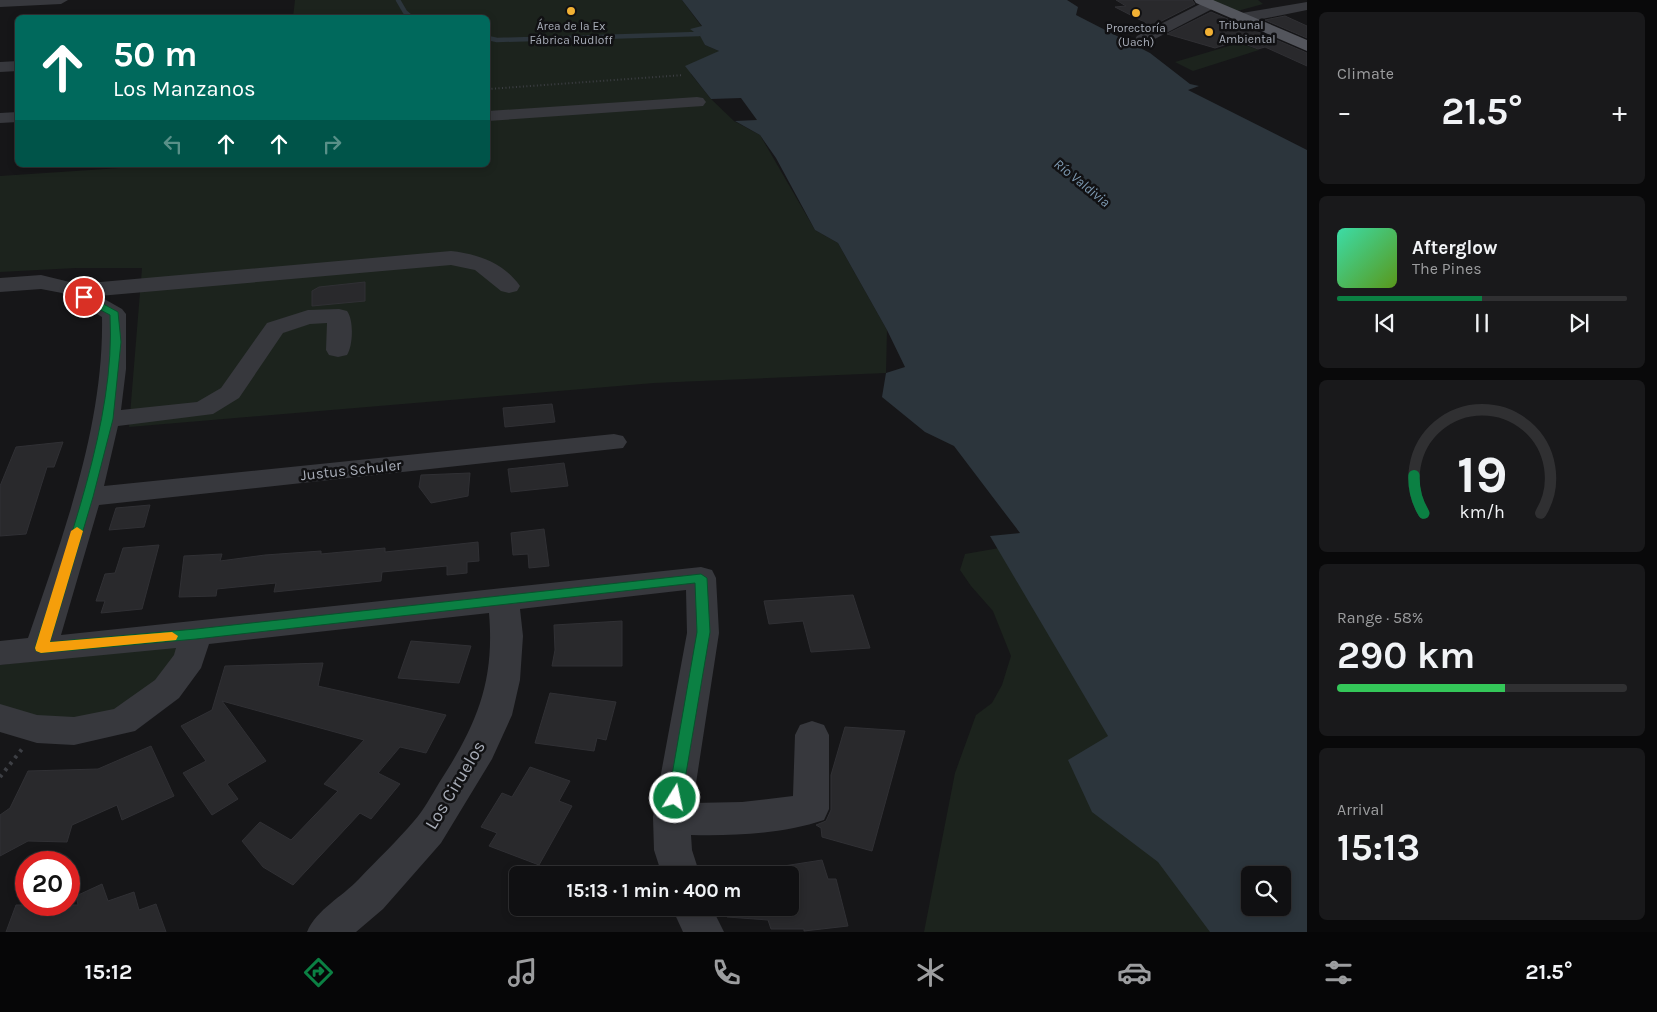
<!DOCTYPE html>
<html lang="en">
<head>
<meta charset="utf-8">
<style>
  :root { --surface:#101012; --page:#19191b; --text:#f1f3f6; --muted:#9c9d9f; --line:#303032; --accent:#0b8043 }
  body { margin:0; font-family:Karla,sans-serif; background:var(--page); color:var(--text); height:100vh; display:flex; flex-direction:column; font-size:19px; white-space:nowrap }
  * { box-sizing:border-box; margin:0 }
  p { font-size:16px; color:var(--muted) }
  .icon { flex:none; width:28px; height:28px; fill:none; stroke:currentColor; stroke-width:2; stroke-linecap:round; stroke-linejoin:round }
  .map { position:relative; flex:1; overflow:hidden }
  .sheet { display:flex; flex-direction:column; gap:12px; padding:12px; background:#09090a; width:350px }
  .sheet>* { flex:none }
  .guide { position:absolute; left:15px; top:15px; width:475px; height:152px; border-radius:8px; box-shadow:0 2px 8px #0003,0 0 0 1px var(--line); background:#00695c; color:#fff; overflow:hidden }
  .controls { position:absolute; left:1241px; top:866px; display:grid; gap:10px }
  .controls a { display:grid; place-items:center; width:50px; height:50px; border-radius:8px; background:var(--surface); box-shadow:0 2px 8px #0003,0 0 0 1px var(--line); font-size:25px }
  .speed { position:absolute; left:15px; top:851px; display:flex; gap:10px; font-size:25px; font-weight:700; text-align:center }
  .speed>* { display:grid; place-content:center; width:65px; height:65px; border-radius:50%; background:var(--surface); box-shadow:0 2px 8px #0003,0 0 0 1px var(--line); line-height:1 }
  .speed .limit { border:8px solid #d22; background:#fff; color:#111 }
  .pin { position:absolute; display:grid; place-items:center; width:42px; height:42px; color:#fff; margin:-21px; border:2px solid #fff; border-radius:50%; box-shadow:0 1px 5px #0007 }
  .me { position:absolute; width:55px; margin:-28px; rotate:10deg; stroke-linejoin:round; filter:drop-shadow(0 0 4px #0008) }
  .turn { display:flex; align-items:center; gap:18px; height:105px; padding:0 15px; font-size:22px }
  .turn .icon { width:65px; height:65px; stroke-width:2.5 }
  .turn b { display:block; font-size:35px; line-height:42px }
  .lanes { display:flex; align-items:center; height:48px; padding:0 15px; background:#0003; justify-content:center; gap:25px; direction:ltr }
  .lanes .off { opacity:.35 }
  .big { font-size:38px; font-weight:700; line-height:1.1 }
  .sheet .tile { flex:1; display:flex; flex-direction:column; justify-content:center; gap:8px; min-width:0; padding:0 18px; border-radius:8px; background:var(--page) }
  .sheet .dial { align-items:center; gap:0 }
  .dial svg { height:130px; overflow:visible; fill:none; stroke:var(--line); stroke-width:7; stroke-linecap:round; text-anchor:middle }
  .dial text { fill:var(--text); stroke:none }
  .song { display:flex; align-items:center; gap:15px }
  .cover { width:60px; height:60px; border-radius:8px; background:linear-gradient(135deg,hsl(160 70% 55%),hsl(90 70% 35%)) }
  .played { height:5px; border-radius:2px; background:linear-gradient(90deg,var(--accent) 50%,var(--line) 50%) }
  .keys { display:flex; justify-content:space-around; direction:ltr }
  .heat { display:flex; justify-content:space-between; align-items:center; font-size:28px; direction:ltr }
  .charge { height:8px; border-radius:4px; background:linear-gradient(90deg,#34c759 58%,var(--line) 0) }
  .trip { position:absolute; left:509px; top:866px; width:290px; height:50px; border-radius:8px; background:var(--surface); box-shadow:0 2px 8px #0003,0 0 0 1px var(--line); font-weight:700; line-height:50px; text-align:center }
  .dock { display:flex; height:80px; justify-content:space-around; align-items:center; background:#060607; color:var(--muted) }
  .dock .icon { width:35px; height:35px }
  .dock .current { color:var(--accent) }
  .dock b { font-size:22px; color:var(--text) }
  main { display:flex; flex:1; min-height:0 }
  .map>svg:first-child { display:block }
</style>
</head>
<body>
<main>
<div class="map">
<svg width="1307" height="932" viewBox="0 0 1307 932">
  <rect width="100%" height="100%" fill="#161618"/>
  <!-- green -->
  <g fill="#1c231d">
    <path d="M295,0H682L702,27L698,29L705,45L719,51L691,74L711,99L734,121L760,135L815,230L838,243L887,330L886,373L654,383L129,427L142,268H76L0,272V176L165,165H488V18L293,17Z"/>
    <path d="M1208,0H1258L1263,4L1234,12Z"/>
    <path d="M1239,43L1259,50L1193,71L1175,62Z"/>
    <path d="M1005,547L1250,932H924L955,773L976,715L992,703L1002,685L1011,656L993,611L971,586L960,570L965,554Z"/>
    <path d="M180,645L182,658L118,716L68,726L0,706V665Z"/>
  </g>
  <!-- water -->
  <path fill="#2c353c" fill-rule="evenodd" d="M682,0H1067L1078,7L1076,15L1150,53L1190,84L1199,86L1188,90L1307,150V932H1210L1158,862L1092,812L1068,760L1108,736L990,536L1020,533L954,446L925,432L882,397L886,373L905,367L887,330L838,243L815,230L776,158L760,135L735,121L757,120L741,98L711,99L685,66L719,51L705,45L699,34H691L694,32L690,29L702,26ZM1250,875H1282V908H1250Z"/>
  <g fill="none" stroke-linecap="round" stroke-linejoin="round">
    <!-- stream -->
    <g stroke="#2c353c" stroke-width="4.5">
      <path d="M398,0L405,12L412,18"/>
      <path d="M488,38L497,40L699,34"/>
    </g>
  </g>
  <!-- building -->
  <g fill="#29292c" stroke="#303034">
    <path d="M1116,0H1192L1195,4L1152,26L1115,7L1126,6Z"/>
    <path d="M1211,12L1307,53V66L1265,47L1258,49L1237,41L1215,48L1167,34Z"/>
    <path d="M1285,16L1307,26V38L1265,20Z"/>
    <path d="M365,282V301L312,306V291L319,287Z"/>
    <path d="M552,404L555,422L505,427L503,408Z"/>
    <path d="M63,442L54,467H47L26,534L0,536V486L16,447Z"/>
    <path d="M564,463L568,486L511,492L508,469Z"/>
    <path d="M470,473L468,496L431,503L419,487L421,475Z"/>
    <path d="M150,505L144,527L109,530L116,508Z"/>
    <path d="M544,529L549,566L529,568L528,554L513,555L511,533Z"/>
    <path d="M478,542L479,561L467,562V573L447,575V566L382,572L381,581L274,592L276,583L217,589L216,596L179,597L184,556L222,554L220,561L265,555L321,551V554L385,548V552Z"/>
    <path d="M159,545L142,609L101,613L105,601H96L105,574L115,573L123,548Z"/>
    <path d="M853,595L870,648L811,652L803,621L769,624L764,601Z"/>
    <path d="M622,621V666H552L555,650L554,625Z"/>
    <path d="M411,641L471,646L459,683L398,678Z"/>
    <path d="M323,663L318,686L446,715L426,753L400,747L378,773L400,784L371,819L360,813L293,885L263,867L242,841L260,822L291,840L338,791L324,784L364,740L222,701L266,761L227,784L238,799L212,815L183,773L206,761L181,726L212,710L225,666Z"/>
    <path d="M550,693L616,702L606,740L597,738L594,751L535,743Z"/>
    <path d="M845,727L905,731L872,851L822,837L821,828L816,825L826,821L831,810V775Z"/>
    <path d="M151,746L174,796L122,820L117,805L72,825L67,842L28,841L0,856V815L10,808L28,771L98,769Z"/>
    <path d="M530,767L570,781L559,801L572,806L539,865L489,846L497,833L481,827L502,793L512,797Z"/>
    <path d="M822,860L828,879H836L848,926L804,931V929H771L768,920L727,917V908H790V875H726Z"/>
    <path d="M102,884L108,901L134,892L139,910L156,904L166,932H6L16,905H78L76,896Z"/>
  </g>
  <g fill="none" stroke-linecap="round" stroke-linejoin="round">
    <!-- path-far1 -->
    <path stroke="#3d3f44" stroke-width="2" stroke-dasharray="1 2.5" stroke-linecap="butt" d="M488,89L683,75"/>
    <!-- path -->
    <path stroke="#3d3f44" stroke-width="4" stroke-dasharray="3 5" stroke-linecap="butt" d="M0,777L22,749"/>
    <!-- minor -->
    <g fill="#37383d" fill-rule="evenodd">
      <path d="M0,0H68L61,4L0,7Z"/>
      <path d="M1213,0L1218,4L1216,7L1149,42H1137L1135,39L1137,36L1206,1Z"/>
      <path d="M1307,2V10L1242,23L1234,18L1242,13Z"/>
      <path d="M18,61V71L0,72V62Z"/>
      <path d="M697,97L703,98L706,102L703,106L488,121V111Z"/>
      <path d="M18,112V122L0,123V113Z"/>
      <path d="M451,251C478,254 504,263 520,286L517,291L509,293L501,291L475,270L451,265L99,296L122,309L126,314V369L121,410L197,402L221,388L267,323L308,310L339,309L347,311C354,320 353,346 347,355L338,357L329,355L326,350L327,323L310,324L283,333L239,398L213,414L118,426L104,486L614,434L623,436L627,442L623,448L99,505L61,635L701,567L712,570L716,578L719,633L693,803L742,802L793,796L795,735L800,725L812,721L824,725L829,735V809L824,820C783,834 734,836 691,835L692,850L700,875H662L654,850L653,817L687,633L686,590L520,609L523,636L520,680L512,715L492,759L441,843L383,909L356,932H307C317,909 342,897 359,879C377,860 397,841 414,821C424,810 431,796 439,783C476,726 495,683 489,613L209,644L201,668L179,698L135,731L74,745L37,743L0,732V704L37,715L74,717L114,709L155,680L174,655L176,648L0,665V641L28,638C63,535 104,427 102,317L62,293L41,289L0,292V278L41,275L78,284Z"/>
      <path d="M672,908H712L724,932H683Z"/>
    </g>
    <!-- major -->
    <path fill="#53555c" fill-rule="evenodd" d="M1194,0H1213L1307,40V51L1196,3Z"/>
  </g>
  <!-- route -->
  <path fill="#0b8043" stroke="#07532c" d="M80,295H87L118,312L121,342L113,419L93,497L50,642L196,629L701,574L707,578L710,632L681,803L675,805L670,803L668,798L697,632L695,583L196,639L41,653L36,651L35,648C66,547 116,421 110,315L80,299Z"/>
  <!-- slow -->
  <path fill="#f59e0b" d="M77,527L83,531L50,642L172,632L178,636L176,640L41,653L36,651L35,648L71,531Z"/>
  <!-- markers -->
  <g fill="#f2b134" stroke="#111113" stroke-width="2">
    <circle cx="571" cy="11" r="5"/>
    <circle cx="1136" cy="13" r="5"/>
    <circle cx="1209" cy="32" r="5"/>
  </g>
  <g text-anchor="middle" dominant-baseline="central" stroke-width="5" stroke-linejoin="round" paint-order="stroke">
    <!-- far-poi labels -->
    <g font-size="12" fill="#a8adb8" stroke="#111113">
      <text x="1219" y="25" text-anchor="start">Tribunal<tspan x="1219" dy="14">Ambiental</tspan></text>
      <text x="571" y="26">Área de la Ex<tspan x="571" dy="14">Fábrica Rudloff</tspan></text>
      <text x="1136" y="28">Prorectoría<tspan x="1136" dy="14">(Uach)</tspan></text>
    </g>
    <!-- far-water labels -->
    <g font-size="14" font-style="italic" fill="#7f9bb3" stroke="#111113">
      <text transform="translate(1082 183) rotate(39)">Río Valdivia</text>
    </g>
    <!-- street labels -->
    <g font-size="15" fill="#a8adb8" stroke="#111113">
      <text transform="translate(351 470) rotate(-6)">Justus Schuler</text>
    </g>
    <!-- near-street labels -->
    <g font-size="18" fill="#a8adb8" stroke="#111113">
      <text transform="translate(455 785) rotate(-59)">Los Ciruelos</text>
    </g>
  </g>
</svg>
<div class="controls">
<a><svg class="icon" aria-label="search" viewBox="0 0 24 24"><circle cx="10" cy="10" r="6"/><path d="M15 15l6 6"/></svg></a>
</div>
<div class="speed"><div class="limit">20</div></div>
<div class="pin" style="left:84px;top:297px;background:#d93025"><svg class="icon" aria-label="arrive" viewBox="0 0 24 24"><path d="M6 21V4h12l-3 4 3 4H6"/></svg></div>
<svg class="me" style="left:675px;top:798px" viewBox="-20 -20 40 40"><circle r="17" fill="#0b8043" stroke="#fff" stroke-width="3"/><path d="M0-11L8 9 0 5-8 9z" fill="#fff"/></svg>
<div class="trip">15:13 · 1 min · 400 m</div>
<div class="guide">
<div class="turn"><svg class="icon" aria-label="ahead" viewBox="0 0 24 24"><path d="M12 20V5M6 11l6-6 6 6"/></svg><div><b>50 m</b>Los Manzanos</div></div>
<div class="lanes"><svg class="icon off" aria-label="left" viewBox="0 0 24 24"><path d="M17 20v-9H6M10 6l-5 5 5 5"/></svg><svg class="icon" aria-label="ahead" viewBox="0 0 24 24"><path d="M12 20V5M6 11l6-6 6 6"/></svg><svg class="icon" aria-label="ahead" viewBox="0 0 24 24"><path d="M12 20V5M6 11l6-6 6 6"/></svg><svg class="icon off" aria-label="right" viewBox="0 0 24 24"><path d="M7 20v-9h11M14 6l5 5-5 5"/></svg></div>
</div>
</div>
<section class="sheet">
<div class="tile"><p>Climate</p>
<div class="heat"><a>−</a><b class="big">21.5°</b><a>+</a></div>
</div>
<div class="tile">
<div class="song"><i class="cover"></i><div><b>Afterglow</b><p>The Pines</p></div></div>
<div class="played"></div>
<div class="keys"><svg class="icon" aria-label="previous" viewBox="0 0 24 24"><path d="M18 5L8 12l10 7zM5 5v14"/></svg><svg class="icon" aria-label="pause" viewBox="0 0 24 24"><path d="M8 5v14M16 5v14"/></svg><svg class="icon" aria-label="next" viewBox="0 0 24 24"><path d="M6 5l10 7-10 7zM19 5v14"/></svg></div>
</div>
<div class="tile dial"><svg viewBox="0 0 100 80">
<path d="M14 69A42 42 0 1 1 86 69"/>
<path d="M14 69A42 42 0 0 1 8 46" stroke="#0b8043"/>
<text x="50" y="56" font-size="32" font-weight="700">19</text>
<text x="50" y="72" font-size="11">km/h</text>
</svg></div>
<div class="tile"><p>Range · 58%</p><b class="big">290 km</b><div class="charge"></div></div>
<div class="tile"><p>Arrival</p><b class="big">15:13</b></div>
</section>
</main>
<nav class="dock">
<b>15:12</b>
<svg class="icon current" aria-label="directions" viewBox="0 0 24 24"><path d="M12 3l9 9-9 9-9-9zM9 14v-3h6M13 9l2 2-2 2"/></svg>
<svg class="icon" aria-label="music" viewBox="0 0 24 24"><path d="M9 18V5l10-2v13"/><circle cx="6" cy="18" r="3"/><circle cx="16" cy="16" r="3"/></svg>
<svg class="icon" aria-label="phone" viewBox="0 0 24 24"><path d="M5 4h4l2 5-3 2q2 4 5 5l2-3 5 2v4C11 20 4 13 5 4z"/></svg>
<svg class="icon" aria-label="climate" viewBox="0 0 24 24"><path d="M12 3v18M4 7l16 10M4 17L20 7"/></svg>
<svg class="icon" aria-label="car" viewBox="0 0 24 24"><path d="M5 17H2v-5l4-1 3-4h7l3 4 3 1v5h-3M9 17h6M6 11h13"/><circle cx="7" cy="17" r="2"/><circle cx="17" cy="17" r="2"/></svg>
<svg class="icon" aria-label="filters" viewBox="0 0 24 24"><path d="M4 7h16M4 17h16"/><circle cx="9" cy="7" r="2"/><circle cx="15" cy="17" r="2"/></svg>
<b>21.5°</b>
</nav>
</body>
</html>
